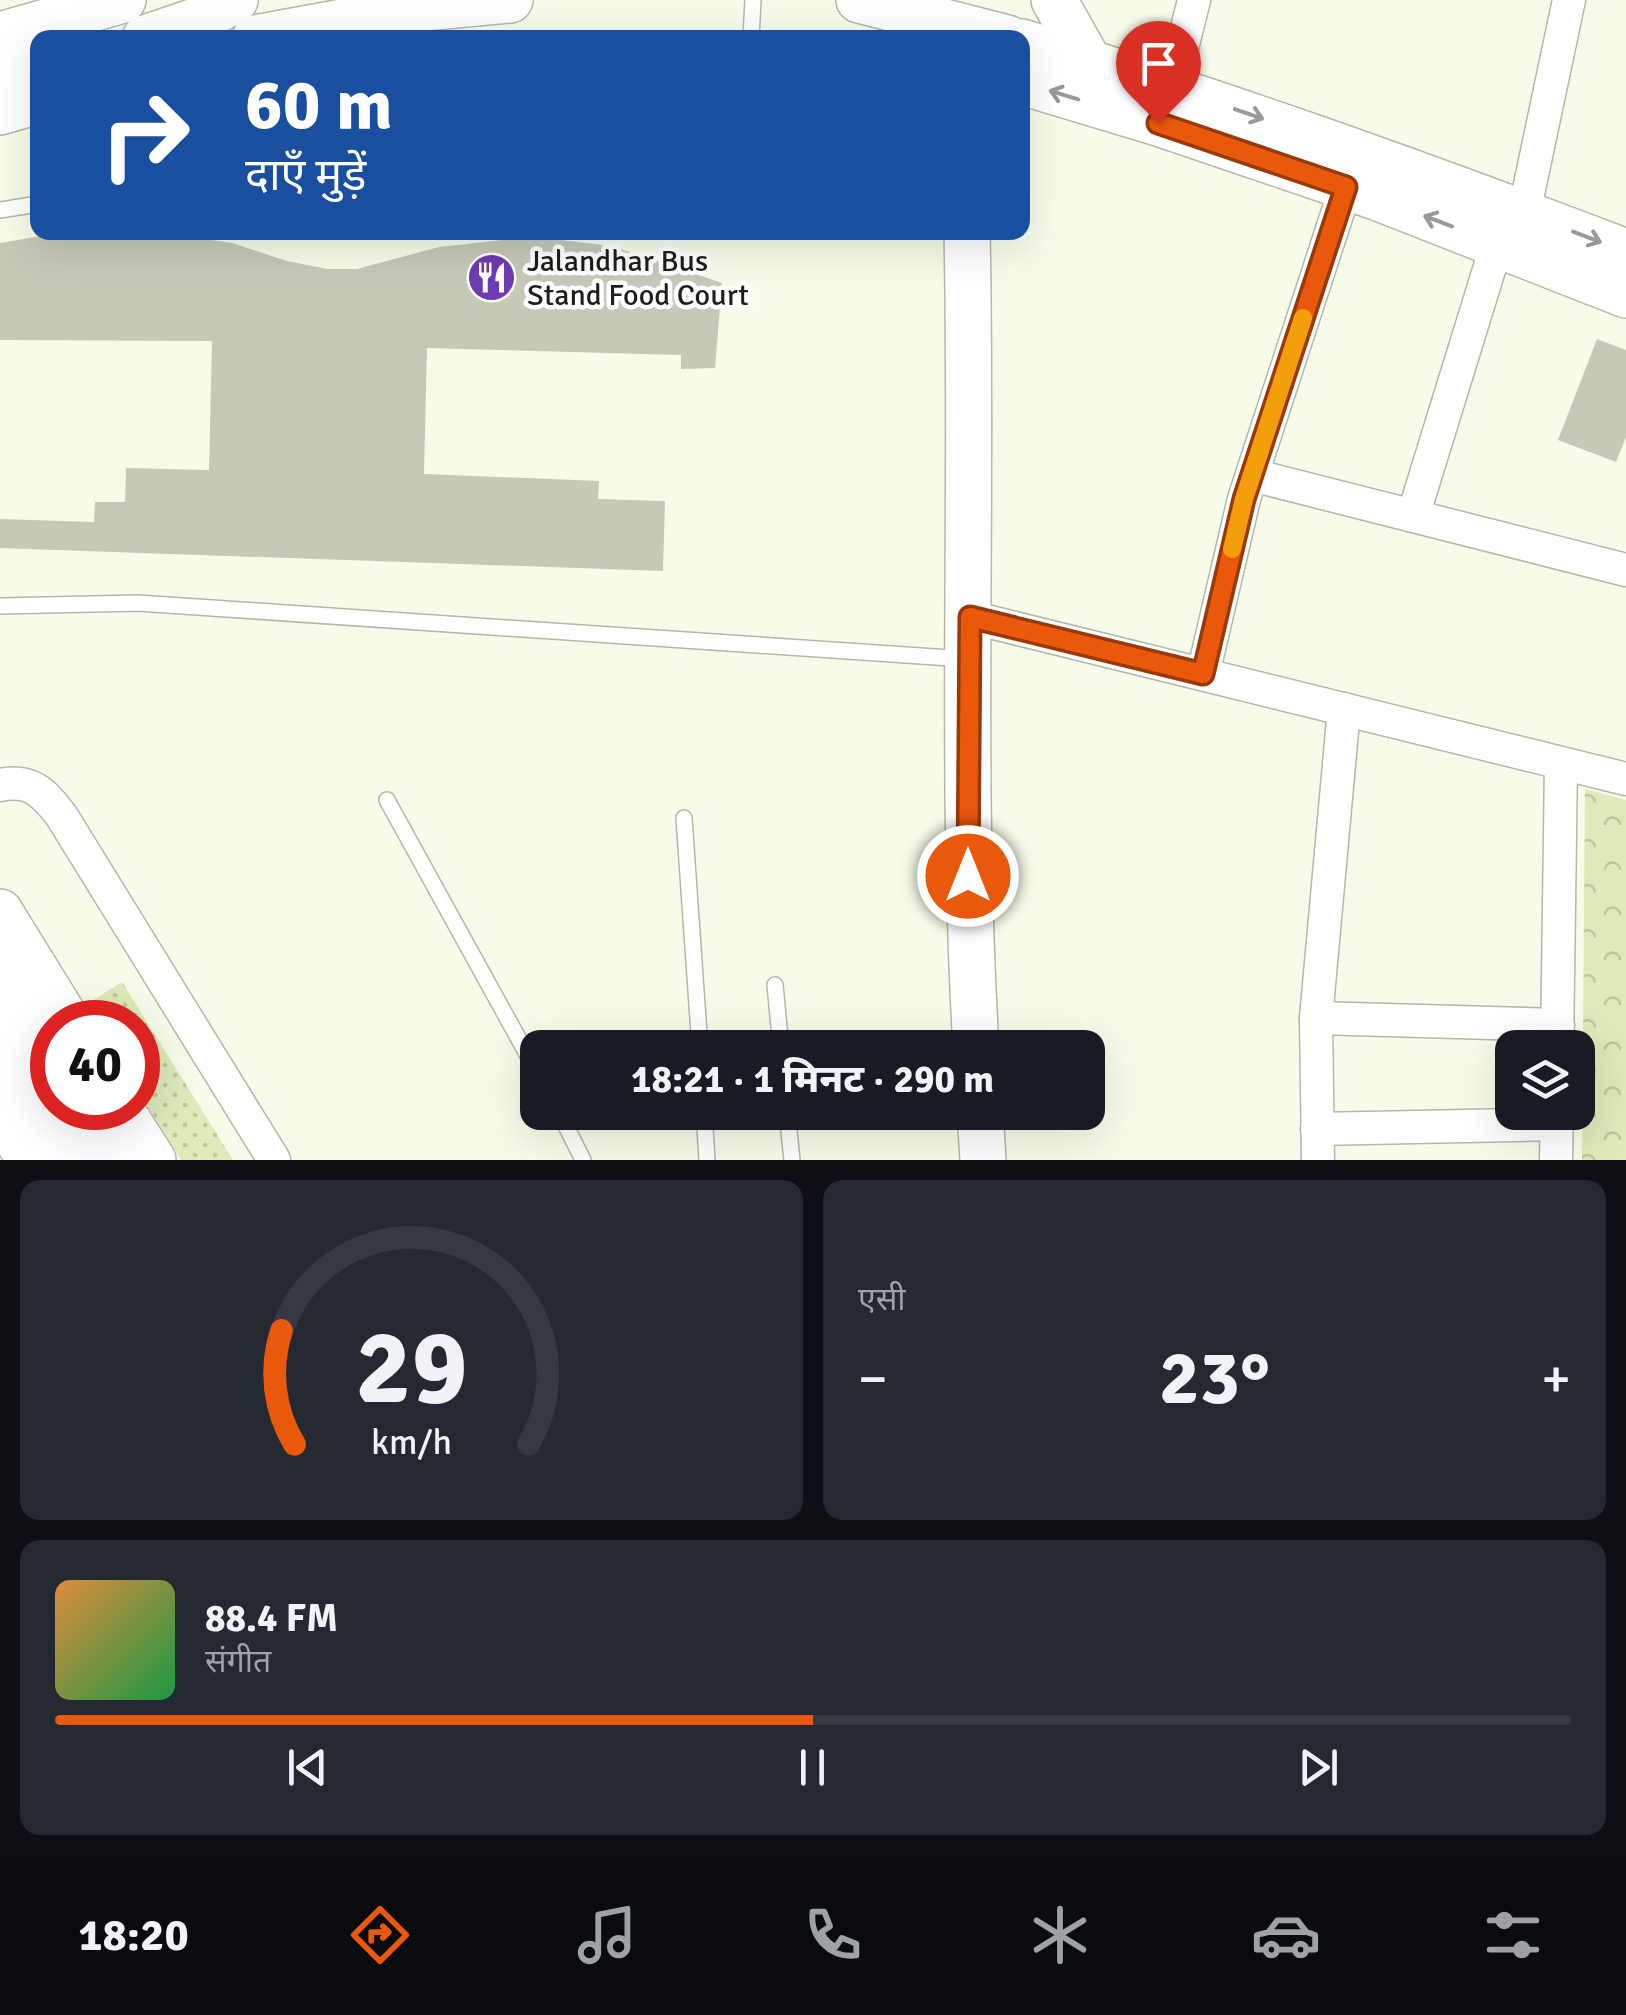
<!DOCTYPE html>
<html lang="hi">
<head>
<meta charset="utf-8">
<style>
  :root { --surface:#171b24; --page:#242831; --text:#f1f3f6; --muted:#9ea1a6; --line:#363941; --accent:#ea580c }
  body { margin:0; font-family:Signika,"Noto Sans Devanagari",sans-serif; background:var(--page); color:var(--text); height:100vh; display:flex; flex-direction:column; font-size:38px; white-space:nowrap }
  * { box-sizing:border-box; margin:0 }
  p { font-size:32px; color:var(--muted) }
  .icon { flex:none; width:55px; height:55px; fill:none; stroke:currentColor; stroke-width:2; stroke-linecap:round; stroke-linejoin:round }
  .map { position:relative; height:1160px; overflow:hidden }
  .side { display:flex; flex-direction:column; gap:20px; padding:20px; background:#0d0f14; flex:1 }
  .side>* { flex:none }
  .guide { position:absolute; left:30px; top:30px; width:1000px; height:210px; border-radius:20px; box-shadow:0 10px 40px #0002; background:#1a4fa0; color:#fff; overflow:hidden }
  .tools { position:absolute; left:1495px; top:1030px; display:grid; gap:20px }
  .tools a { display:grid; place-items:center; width:100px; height:100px; border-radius:20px; background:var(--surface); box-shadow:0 10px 40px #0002; font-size:50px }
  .speed { position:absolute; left:30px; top:1000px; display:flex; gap:20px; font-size:50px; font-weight:700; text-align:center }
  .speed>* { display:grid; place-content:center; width:130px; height:130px; border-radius:50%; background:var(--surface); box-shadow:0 10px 40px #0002; line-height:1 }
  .speed .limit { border:15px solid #d22; background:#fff; color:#111 }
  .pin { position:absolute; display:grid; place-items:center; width:85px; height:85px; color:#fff; margin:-102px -42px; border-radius:50% 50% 50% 0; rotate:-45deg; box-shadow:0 0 10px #0007 }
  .pin .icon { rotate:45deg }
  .me { position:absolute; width:110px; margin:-55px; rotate:0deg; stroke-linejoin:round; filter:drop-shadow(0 0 8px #0008) }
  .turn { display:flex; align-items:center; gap:35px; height:210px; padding:0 50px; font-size:45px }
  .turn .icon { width:130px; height:130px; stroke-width:2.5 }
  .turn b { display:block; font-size:70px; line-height:85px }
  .big { font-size:75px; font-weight:800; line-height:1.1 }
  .side .widget { flex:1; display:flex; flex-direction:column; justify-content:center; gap:15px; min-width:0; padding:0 35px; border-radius:20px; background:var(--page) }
  .side .dial { align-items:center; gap:0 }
  .dial svg { height:260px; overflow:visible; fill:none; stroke:var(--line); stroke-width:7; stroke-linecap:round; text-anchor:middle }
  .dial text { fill:var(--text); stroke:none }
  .song { display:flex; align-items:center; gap:30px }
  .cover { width:120px; height:120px; border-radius:15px; background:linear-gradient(135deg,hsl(30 70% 55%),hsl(140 70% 35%)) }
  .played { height:10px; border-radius:5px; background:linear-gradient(90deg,var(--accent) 50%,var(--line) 50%) }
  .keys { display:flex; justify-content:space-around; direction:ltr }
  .heat { display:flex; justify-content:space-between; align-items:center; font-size:55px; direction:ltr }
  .side .tiles { flex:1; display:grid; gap:20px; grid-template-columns:1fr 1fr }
  .widget:last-child { grid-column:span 2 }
  .trip { position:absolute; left:520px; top:1030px; width:585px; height:100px; border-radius:20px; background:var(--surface); box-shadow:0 10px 40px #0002; font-weight:800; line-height:100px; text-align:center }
  .tab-bar { display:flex; height:160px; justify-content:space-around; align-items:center; background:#090b0e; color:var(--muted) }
  .tab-bar .icon { width:70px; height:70px }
  .tab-bar .on { color:var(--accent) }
  .tab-bar b { font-size:45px; color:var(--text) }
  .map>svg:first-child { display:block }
</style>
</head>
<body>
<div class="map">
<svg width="1626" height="1160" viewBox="0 0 1626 1160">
  <defs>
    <pattern id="grass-dots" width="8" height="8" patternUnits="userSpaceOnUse" patternTransform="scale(2.5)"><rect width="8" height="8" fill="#ddeab9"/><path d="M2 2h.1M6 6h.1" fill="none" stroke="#bdc89e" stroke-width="1.8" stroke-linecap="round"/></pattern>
    <pattern id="park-crowns" width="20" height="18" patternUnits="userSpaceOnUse" patternTransform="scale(2.5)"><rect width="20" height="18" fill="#ddeab9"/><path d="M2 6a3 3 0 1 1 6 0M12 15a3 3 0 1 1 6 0" fill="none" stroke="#bdc89e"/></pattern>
  </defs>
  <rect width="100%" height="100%" fill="#f7fcea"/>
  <!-- grass -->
  <path fill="url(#grass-dots)" d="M122,982L233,1160H181L138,1090V1022H95L85,1005Z"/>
  <!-- park -->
  <path fill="url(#park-crowns)" d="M1585,789L1626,800V1160H1582Z"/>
  <!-- building -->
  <g fill="#c5c9b8">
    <path d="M154,232L232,243L287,261L327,269H357L439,247L522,238L561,240L603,245L642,255L722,283L715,368L681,369V355L427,348L424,474L599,481L598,499L665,501L663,571L0,548V519L94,522L95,502H125L126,468L209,470L212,341L0,340V243L52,234Z"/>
    <path d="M1597,339L1626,350V437L1616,462L1558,440Z"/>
  </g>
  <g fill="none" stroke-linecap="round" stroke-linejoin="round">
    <defs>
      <g id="lane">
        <path d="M751,38L753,0"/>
        <path d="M0,210L38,204"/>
        <path d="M0,606L138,603L965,659"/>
        <path d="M387,800L538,1074"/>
        <path d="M684,818L700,1048"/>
        <path d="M775,985L781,1048"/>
        <path d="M559,1112L583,1160"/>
        <path d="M704,1112L707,1160"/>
        <path d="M787,1112L792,1160"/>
      </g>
      <g id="street">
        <path d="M1172,88L1194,0"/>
        <path d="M1524,213L1569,0"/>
        <path d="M1252,475L1626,570"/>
        <path d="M1413,516L1497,244"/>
        <path d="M970,617L1626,779"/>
        <path d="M1203,674L1244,499L1346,187"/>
        <path d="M0,785C31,779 43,792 61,815L274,1160"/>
        <path d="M1316,1018L1558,1025"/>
        <path d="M1557,1048L1561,763"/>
        <path d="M1317,1129L1557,1124"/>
        <path d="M1318,1160L1316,1018L1344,709"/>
        <path d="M1556,1160L1557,1112"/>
      </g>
      <g id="secondary">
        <path d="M859,0L1007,38"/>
        <path d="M1054,0L1089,62"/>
        <path d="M0,35L123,0"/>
        <path d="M145,38L201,19L235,0"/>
        <path d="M255,38L413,9L510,0"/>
        <path d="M1022,42C1227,104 1426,176 1626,252"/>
        <path d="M0,77L38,67"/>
        <path d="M1022,82L1158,123L1376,197L1626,295"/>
        <path d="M0,112L38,101"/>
        <path d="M967,232C973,504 960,776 976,1048"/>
        <path d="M0,912L68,1022"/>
        <path d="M120,1108L153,1160"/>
        <path d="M0,1112L30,1160"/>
        <path d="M980,1112L983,1160"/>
      </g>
      <g id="highway">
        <path d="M0,967L52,1052"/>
        <path d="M0,1041L72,1160"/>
        <path d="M86,1108L119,1160"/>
      </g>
    </defs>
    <!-- lane casing -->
    <use href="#lane" stroke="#b4b8a8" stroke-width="18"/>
    <!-- street casing -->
    <use href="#street" stroke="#b4b8a8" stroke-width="35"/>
    <!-- secondary casing -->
    <use href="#secondary" stroke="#b4b8a8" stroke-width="48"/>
    <!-- highway casing -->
    <use href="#highway" stroke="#b4b8a8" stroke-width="58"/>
    <!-- lane -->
    <use href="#lane" stroke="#fff" stroke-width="15"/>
    <!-- street -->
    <use href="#street" stroke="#fff" stroke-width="32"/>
    <!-- secondary -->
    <use href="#secondary" stroke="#fff" stroke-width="45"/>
    <!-- highway -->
    <use href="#highway" stroke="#fff" stroke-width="55"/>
  </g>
  <!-- one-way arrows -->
  <defs><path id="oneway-shaft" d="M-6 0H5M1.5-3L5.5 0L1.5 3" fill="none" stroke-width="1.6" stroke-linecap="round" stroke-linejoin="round" transform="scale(2.5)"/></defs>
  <g stroke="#999a98">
    <use href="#oneway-shaft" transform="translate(1064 95) rotate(-163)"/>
    <use href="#oneway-shaft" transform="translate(1249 114) rotate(19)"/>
    <use href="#oneway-shaft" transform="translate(1438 221) rotate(-159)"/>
    <use href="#oneway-shaft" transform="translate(1587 237) rotate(21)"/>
  </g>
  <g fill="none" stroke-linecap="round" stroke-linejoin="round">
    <defs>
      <path id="route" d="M968,876L970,617L1203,674L1244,499L1346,187L1158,123"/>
    </defs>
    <!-- route casing -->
    <use href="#route" stroke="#983908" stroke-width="25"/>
    <!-- route -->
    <use href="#route" stroke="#ea580c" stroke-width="18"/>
    <!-- slow -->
    <path stroke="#f59e0b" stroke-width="18" d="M1232,549L1244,499L1303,318"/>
  </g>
  <!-- icons -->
  <defs>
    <symbol id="restaurant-disc" viewBox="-11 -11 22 22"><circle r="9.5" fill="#6e3bb2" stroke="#fff"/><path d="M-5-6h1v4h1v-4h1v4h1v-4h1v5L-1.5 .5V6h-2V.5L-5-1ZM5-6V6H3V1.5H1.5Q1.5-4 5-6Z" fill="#fff"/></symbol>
  </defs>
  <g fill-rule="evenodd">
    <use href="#restaurant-disc" x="464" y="250" width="55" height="55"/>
  </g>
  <g text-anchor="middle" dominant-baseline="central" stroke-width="9" stroke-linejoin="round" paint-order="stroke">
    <!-- poi labels -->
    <g font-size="30" fill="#1d1f19" stroke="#fff" text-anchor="start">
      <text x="527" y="261">Jalandhar Bus<tspan x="527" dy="34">Stand Food Court</tspan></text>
    </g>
  </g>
</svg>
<div class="tools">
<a><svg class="icon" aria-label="layers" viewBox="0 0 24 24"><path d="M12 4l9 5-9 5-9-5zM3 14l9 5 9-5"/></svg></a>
</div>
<div class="speed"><div class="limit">40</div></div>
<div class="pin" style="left:1158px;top:123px;background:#d93025"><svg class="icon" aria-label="arrive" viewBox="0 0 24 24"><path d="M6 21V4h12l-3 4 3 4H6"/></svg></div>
<svg class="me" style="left:968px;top:876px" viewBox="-20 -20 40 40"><circle r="17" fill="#ea580c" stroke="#fff" stroke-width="3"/><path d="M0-11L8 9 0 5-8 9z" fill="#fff"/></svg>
<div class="trip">18:21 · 1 मिनट · 290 m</div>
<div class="guide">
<div class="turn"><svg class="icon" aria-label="right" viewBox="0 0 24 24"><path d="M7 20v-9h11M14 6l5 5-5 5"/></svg><div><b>60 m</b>दाएँ मुड़ें</div></div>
</div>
</div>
<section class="side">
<div class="tiles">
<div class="widget dial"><svg viewBox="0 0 100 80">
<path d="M14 69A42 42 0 1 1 86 69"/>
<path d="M14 69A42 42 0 0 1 10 34" stroke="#ea580c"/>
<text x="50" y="56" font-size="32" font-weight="700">29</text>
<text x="50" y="72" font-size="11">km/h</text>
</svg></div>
<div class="widget"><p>एसी</p>
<div class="heat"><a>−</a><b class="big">23°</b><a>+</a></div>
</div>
<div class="widget">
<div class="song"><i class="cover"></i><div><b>88.4 FM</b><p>संगीत</p></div></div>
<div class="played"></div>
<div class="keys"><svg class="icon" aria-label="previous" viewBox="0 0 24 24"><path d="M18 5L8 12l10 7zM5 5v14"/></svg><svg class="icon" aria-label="pause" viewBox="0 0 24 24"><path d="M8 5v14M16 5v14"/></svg><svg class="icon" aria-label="next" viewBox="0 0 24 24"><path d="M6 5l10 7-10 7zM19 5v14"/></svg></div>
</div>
</div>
</section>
<nav class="tab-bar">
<b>18:20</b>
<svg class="icon on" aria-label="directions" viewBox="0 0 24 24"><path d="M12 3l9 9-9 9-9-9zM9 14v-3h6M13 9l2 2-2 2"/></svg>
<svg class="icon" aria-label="music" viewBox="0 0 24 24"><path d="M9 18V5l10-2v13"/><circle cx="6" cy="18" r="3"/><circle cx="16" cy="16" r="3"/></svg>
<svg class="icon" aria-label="phone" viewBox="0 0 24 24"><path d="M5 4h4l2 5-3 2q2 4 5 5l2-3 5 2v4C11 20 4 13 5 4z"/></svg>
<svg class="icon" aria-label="climate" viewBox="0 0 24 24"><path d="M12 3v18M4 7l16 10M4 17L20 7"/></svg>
<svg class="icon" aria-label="car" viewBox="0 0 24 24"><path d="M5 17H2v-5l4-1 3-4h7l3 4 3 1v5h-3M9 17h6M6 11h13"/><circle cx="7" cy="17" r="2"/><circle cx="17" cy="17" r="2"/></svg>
<svg class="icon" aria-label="filters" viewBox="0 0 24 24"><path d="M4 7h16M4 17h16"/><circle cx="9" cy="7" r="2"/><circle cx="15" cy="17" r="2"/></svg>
</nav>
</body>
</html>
